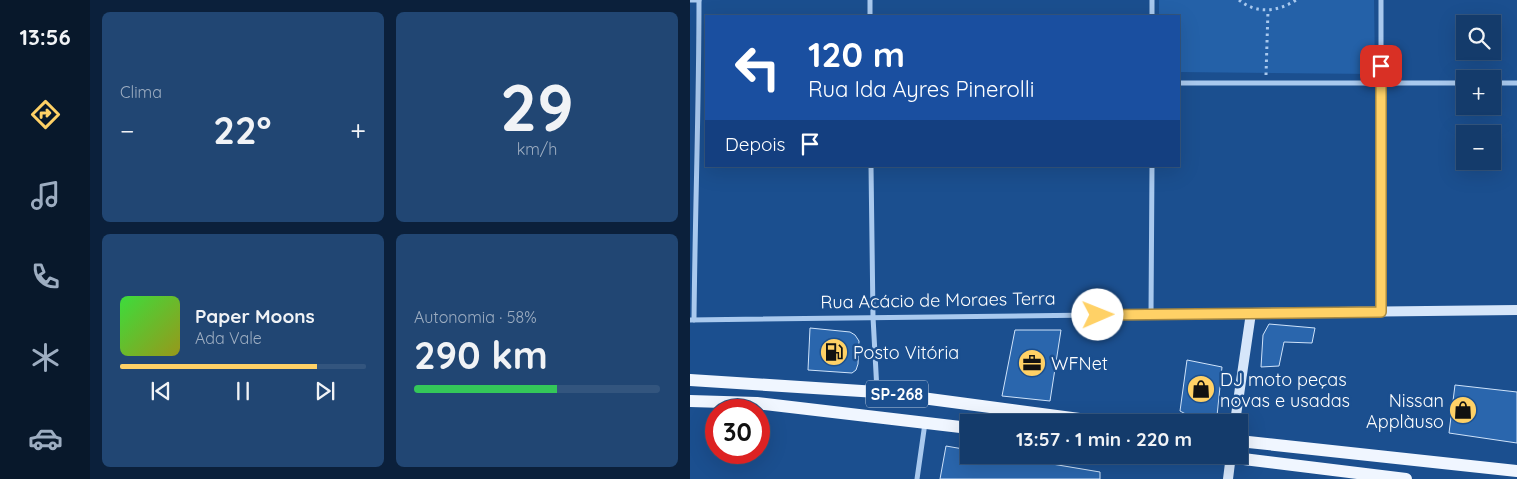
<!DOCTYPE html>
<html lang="pt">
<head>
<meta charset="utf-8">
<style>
  :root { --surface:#143b6b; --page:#214673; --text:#f1f3f6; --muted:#9dadc1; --line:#33557e; --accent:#ffd166 }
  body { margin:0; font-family:Quicksand,sans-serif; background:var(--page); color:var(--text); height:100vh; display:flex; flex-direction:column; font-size:19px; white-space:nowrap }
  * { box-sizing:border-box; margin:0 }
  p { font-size:16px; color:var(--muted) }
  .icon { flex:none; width:28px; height:28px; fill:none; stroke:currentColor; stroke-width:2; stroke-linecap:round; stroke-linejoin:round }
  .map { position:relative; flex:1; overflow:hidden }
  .panel { display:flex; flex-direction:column; gap:12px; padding:12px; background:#0b203b; width:600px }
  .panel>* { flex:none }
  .guide { position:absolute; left:15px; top:15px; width:475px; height:152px; border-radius:0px; box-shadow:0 5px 20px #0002,0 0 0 1px var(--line); background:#1a4fa0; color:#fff; overflow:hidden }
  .buttons { position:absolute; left:766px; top:15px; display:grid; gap:10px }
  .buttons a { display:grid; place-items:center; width:45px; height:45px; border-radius:0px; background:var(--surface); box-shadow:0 5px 20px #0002,0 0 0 1px var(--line); font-size:25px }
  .speed { position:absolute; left:15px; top:399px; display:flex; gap:10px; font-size:25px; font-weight:700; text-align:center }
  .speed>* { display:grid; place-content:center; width:65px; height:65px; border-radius:50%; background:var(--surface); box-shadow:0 5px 20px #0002,0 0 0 1px var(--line); line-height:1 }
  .speed .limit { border:8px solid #d22; background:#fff; color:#111 }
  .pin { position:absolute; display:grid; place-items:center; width:42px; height:42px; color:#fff; margin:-21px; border-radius:10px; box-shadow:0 2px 8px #0006 }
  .me { position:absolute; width:55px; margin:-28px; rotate:89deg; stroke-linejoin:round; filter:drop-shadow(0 0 4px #0008) }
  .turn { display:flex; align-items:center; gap:18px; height:105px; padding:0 20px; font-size:22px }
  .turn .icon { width:65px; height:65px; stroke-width:2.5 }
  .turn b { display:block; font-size:35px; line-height:42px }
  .then { display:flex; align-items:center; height:48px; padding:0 20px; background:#0003; gap:10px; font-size:19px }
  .big { font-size:38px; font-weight:700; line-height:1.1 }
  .panel .tile { flex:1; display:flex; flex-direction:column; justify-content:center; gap:8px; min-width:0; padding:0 18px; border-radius:8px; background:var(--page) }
  .panel .dial { align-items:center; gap:0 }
  .dial b { font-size:65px; line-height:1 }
  .song { display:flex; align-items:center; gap:15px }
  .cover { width:60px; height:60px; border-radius:8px; background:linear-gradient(135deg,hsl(120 70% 55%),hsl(60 70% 35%)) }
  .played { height:5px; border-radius:2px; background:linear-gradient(90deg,var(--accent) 80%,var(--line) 80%) }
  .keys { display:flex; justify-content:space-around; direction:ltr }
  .heat { display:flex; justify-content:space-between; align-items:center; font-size:28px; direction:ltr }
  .charge { height:8px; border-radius:4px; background:linear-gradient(90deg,#34c759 58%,var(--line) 0) }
  .panel .tiles { flex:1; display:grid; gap:12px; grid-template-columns:repeat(2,1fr) }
  .trip { position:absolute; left:270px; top:414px; width:288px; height:50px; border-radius:0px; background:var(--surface); box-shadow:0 5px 20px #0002,0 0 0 1px var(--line); font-weight:700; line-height:50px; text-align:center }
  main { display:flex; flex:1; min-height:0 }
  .dock { display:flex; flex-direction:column; width:90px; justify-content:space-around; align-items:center; background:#08182b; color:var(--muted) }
  .dock .icon { width:35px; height:35px }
  .dock .current { color:var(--accent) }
  .dock b { font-size:22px; color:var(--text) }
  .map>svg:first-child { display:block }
</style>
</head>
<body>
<main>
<nav class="dock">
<b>13:56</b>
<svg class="icon current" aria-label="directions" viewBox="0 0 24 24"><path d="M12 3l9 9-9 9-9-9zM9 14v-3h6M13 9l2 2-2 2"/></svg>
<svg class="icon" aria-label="music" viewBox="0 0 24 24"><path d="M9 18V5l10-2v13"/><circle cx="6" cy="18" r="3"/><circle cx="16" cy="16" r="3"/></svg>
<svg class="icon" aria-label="phone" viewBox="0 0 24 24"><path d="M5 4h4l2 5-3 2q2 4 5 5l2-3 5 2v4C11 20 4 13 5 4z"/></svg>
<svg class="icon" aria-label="climate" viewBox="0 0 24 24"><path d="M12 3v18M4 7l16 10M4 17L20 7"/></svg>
<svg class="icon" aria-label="car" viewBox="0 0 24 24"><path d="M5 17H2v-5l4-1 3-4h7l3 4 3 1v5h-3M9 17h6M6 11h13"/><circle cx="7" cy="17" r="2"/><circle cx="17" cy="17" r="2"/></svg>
</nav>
<section class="panel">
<div class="tiles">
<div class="tile"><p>Clima</p>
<div class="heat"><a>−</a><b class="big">22°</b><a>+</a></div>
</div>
<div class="tile dial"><b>29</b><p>km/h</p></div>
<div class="tile">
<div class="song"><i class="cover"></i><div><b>Paper Moons</b><p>Ada Vale</p></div></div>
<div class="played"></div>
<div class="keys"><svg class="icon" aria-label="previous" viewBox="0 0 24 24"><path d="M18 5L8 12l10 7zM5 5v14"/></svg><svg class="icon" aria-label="pause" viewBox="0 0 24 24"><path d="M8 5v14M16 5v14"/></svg><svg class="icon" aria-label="next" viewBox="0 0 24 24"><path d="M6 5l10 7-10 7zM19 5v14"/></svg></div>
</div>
<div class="tile"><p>Autonomia · 58%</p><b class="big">290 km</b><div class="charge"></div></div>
</div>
</section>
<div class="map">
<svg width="827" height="479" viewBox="0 0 827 479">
  <rect width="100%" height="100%" fill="#1b4f8f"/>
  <!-- green -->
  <path fill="#2461a8" d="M469,0H684L685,74L489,72V16H469Z"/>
  <!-- building -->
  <g fill="#2a66ad" stroke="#cfe3fa">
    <path d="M579,324L625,328L622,343L594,342L589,366L571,367L573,335Z"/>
    <path d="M120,328L160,332L165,335L169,341L168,364L166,370L162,373L118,370Z"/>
    <path d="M325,330H371L360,401L312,396Z"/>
    <path d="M497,360L532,367L527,416L507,420L490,411Z"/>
    <path d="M765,385L827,392V443L759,433Z"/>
    <path d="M256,446L279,450V455H308L410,472V479H250Z"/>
  </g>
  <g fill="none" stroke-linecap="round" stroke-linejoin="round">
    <!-- path -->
    <g stroke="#a9c9ee" stroke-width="3" stroke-dasharray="2.5 4" stroke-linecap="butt">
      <path d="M549,0C566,14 588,12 606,0"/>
      <path d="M576,75L578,10"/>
    </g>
    <!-- street -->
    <g stroke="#a9c9ee" stroke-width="5">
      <path d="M0,0H9"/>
      <path d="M180,16V0"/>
      <path d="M462,16V0"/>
      <path d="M489,83H775"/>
      <path d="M802,83H827"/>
      <path d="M181,166L183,317L187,391"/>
      <path d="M691,311V0"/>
      <path d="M461,314L462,166"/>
      <path d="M0,320L561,313"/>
      <path d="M4,320C5,213 9,107 9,0"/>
      <path d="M227,479L235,423"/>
    </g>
    <!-- secondary -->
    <g stroke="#d6e6fa" stroke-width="10">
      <path d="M545,422L561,313L827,310"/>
      <path d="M538,479L541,455"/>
    </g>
    <!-- primary -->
    <g stroke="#f0f6ff" stroke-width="12">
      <path d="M0,380L187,392L412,422"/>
      <path d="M0,401L67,403L279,428"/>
      <path d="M549,441L827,471"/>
      <path d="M521,455L716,479"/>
    </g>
  </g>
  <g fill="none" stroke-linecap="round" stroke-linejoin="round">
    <defs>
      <path id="route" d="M408,315L691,312V66"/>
    </defs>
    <!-- route casing -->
    <use href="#route" stroke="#a68842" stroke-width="12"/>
    <!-- route -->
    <use href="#route" stroke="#ffd166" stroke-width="9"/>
  </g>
  <!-- icons -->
  <defs>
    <symbol id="fuel-disc" viewBox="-11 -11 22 22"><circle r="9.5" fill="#ffd166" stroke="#1b4f8f"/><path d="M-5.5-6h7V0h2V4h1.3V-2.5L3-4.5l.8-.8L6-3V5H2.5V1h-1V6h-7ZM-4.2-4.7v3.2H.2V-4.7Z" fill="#111"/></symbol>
    <symbol id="office-disc" viewBox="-11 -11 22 22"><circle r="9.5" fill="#ffd166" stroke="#1b4f8f"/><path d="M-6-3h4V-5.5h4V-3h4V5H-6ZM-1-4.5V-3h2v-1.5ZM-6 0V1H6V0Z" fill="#111"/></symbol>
    <symbol id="shop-disc" viewBox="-11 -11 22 22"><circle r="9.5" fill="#ffd166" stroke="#1b4f8f"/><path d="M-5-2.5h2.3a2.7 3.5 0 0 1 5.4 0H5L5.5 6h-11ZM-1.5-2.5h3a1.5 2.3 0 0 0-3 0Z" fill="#111"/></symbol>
  </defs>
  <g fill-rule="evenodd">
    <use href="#fuel-disc" x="128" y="336" width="32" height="32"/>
    <use href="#office-disc" x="326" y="347" width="32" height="32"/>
    <use href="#shop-disc" x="495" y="373" width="32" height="32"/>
    <use href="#shop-disc" x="757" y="394" width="32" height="32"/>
  </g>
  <g text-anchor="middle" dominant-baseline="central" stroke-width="5" stroke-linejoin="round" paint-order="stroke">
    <!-- shield labels -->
    <rect fill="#1b4f8f" stroke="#bbcadd" stroke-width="1" x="176" y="380.5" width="62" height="27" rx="4"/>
    <g font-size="16" font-weight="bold" fill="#fff">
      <text x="207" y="394">SP-268</text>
    </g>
    <!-- street labels -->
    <g font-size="18" fill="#fff" stroke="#1b4f8f">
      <text transform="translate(248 300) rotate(-1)">Rua Acácio de Moraes Terra</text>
    </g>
    <!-- poi labels -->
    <g font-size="18" fill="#fff" stroke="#1b4f8f" text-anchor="start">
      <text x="163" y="352">Posto Vitória</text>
      <text x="361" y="363">WFNet</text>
      <text x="530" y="379">DJ moto peças<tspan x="530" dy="21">novas e usadas</tspan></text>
      <text x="754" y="400" text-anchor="end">Nissan<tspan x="754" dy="21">Applàuso</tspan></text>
    </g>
  </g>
</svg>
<div class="buttons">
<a><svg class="icon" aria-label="search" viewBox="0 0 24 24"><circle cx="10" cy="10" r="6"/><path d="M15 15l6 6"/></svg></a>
<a>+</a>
<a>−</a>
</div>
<div class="speed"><div class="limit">30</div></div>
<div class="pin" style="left:691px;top:66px;background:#d93025"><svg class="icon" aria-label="arrive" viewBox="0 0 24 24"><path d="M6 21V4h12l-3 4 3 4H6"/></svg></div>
<svg class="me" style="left:408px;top:315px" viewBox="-20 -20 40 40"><circle r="19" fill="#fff"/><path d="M0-13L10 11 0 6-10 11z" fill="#ffd166"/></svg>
<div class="trip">13:57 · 1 min · 220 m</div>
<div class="guide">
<div class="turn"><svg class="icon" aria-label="left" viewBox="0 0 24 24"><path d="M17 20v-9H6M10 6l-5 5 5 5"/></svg><div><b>120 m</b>Rua Ida Ayres Pinerolli</div></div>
<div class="then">Depois<svg class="icon" aria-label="arrive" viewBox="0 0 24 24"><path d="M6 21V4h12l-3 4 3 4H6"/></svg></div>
</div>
</div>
</main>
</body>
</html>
